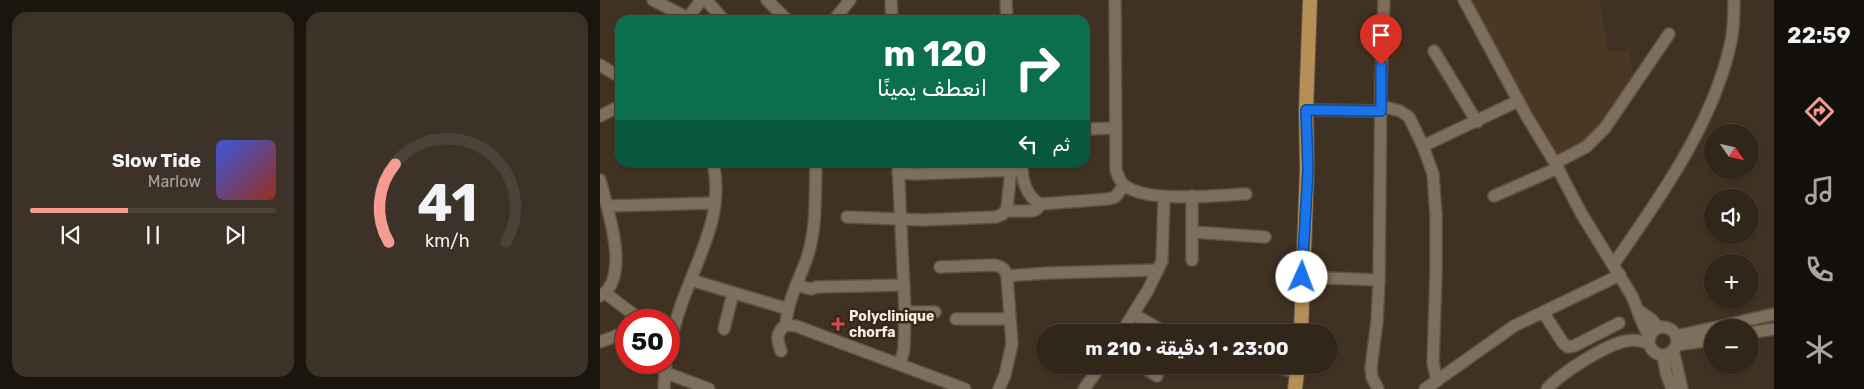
<!DOCTYPE html>
<html lang="ar">
<head>
<meta charset="utf-8">
<style>
  :root { --surface:#30261a; --page:#3c3227; --text:#f1f3f6; --muted:#a8a5a2; --line:#4b4339; --accent:#f59c92 }
  body { margin:0; font-family:Rubik,Cairo,sans-serif; background:var(--page); color:var(--text); direction:rtl; height:100vh; display:flex; flex-direction:column; font-size:19px; white-space:nowrap }
  * { box-sizing:border-box; margin:0 }
  p { font-size:16px; color:var(--muted) }
  .icon { flex:none; width:28px; height:28px; fill:none; stroke:currentColor; stroke-width:2; stroke-linecap:round; stroke-linejoin:round }
  .map { position:relative; flex:1; overflow:hidden; direction:ltr }
  .drawer { display:flex; flex-direction:column; gap:12px; padding:12px; background:#1a150e; width:600px }
  .drawer>* { flex:none }
  .guide { position:absolute; left:15px; top:15px; width:475px; height:152px; border-radius:15px; box-shadow:0 1px 4px #0004,0 0 0 1px var(--line); direction:rtl; background:#0b6e4f; color:#fff; overflow:hidden }
  .needle { width:32px; rotate:124deg }
  .tools { position:absolute; left:1104px; top:124px; display:grid; gap:10px }
  .tools a { display:grid; place-items:center; width:55px; height:55px; border-radius:50%; background:var(--surface); box-shadow:0 1px 4px #0004,0 0 0 1px var(--line); font-size:25px }
  .speed { position:absolute; left:15px; top:309px; display:flex; gap:10px; font-size:25px; font-weight:700; text-align:center }
  .speed>* { display:grid; place-content:center; width:65px; height:65px; border-radius:50%; background:var(--surface); box-shadow:0 1px 4px #0004,0 0 0 1px var(--line); line-height:1 }
  .speed .limit { border:8px solid #d22; background:#fff; color:#111 }
  .pin { position:absolute; display:grid; place-items:center; width:42px; height:42px; color:#fff; margin:-51px -21px; border-radius:50% 50% 50% 0; rotate:-45deg; box-shadow:0 0 5px #0007 }
  .pin .icon { rotate:45deg }
  .me { position:absolute; width:55px; margin:-28px; rotate:2deg; stroke-linejoin:round; filter:drop-shadow(0 0 4px #0008) }
  .turn { display:flex; align-items:center; gap:18px; height:105px; padding:0 20px; font-size:22px }
  .turn .icon { width:65px; height:65px; stroke-width:2.5 }
  .turn b { display:block; font-size:35px; line-height:42px }
  .then { display:flex; align-items:center; height:48px; padding:0 20px; background:#0003; gap:10px; font-size:19px }
  .drawer .card { flex:1; display:flex; flex-direction:column; justify-content:center; gap:8px; min-width:0; padding:0 18px; border-radius:15px; background:var(--page) }
  .drawer .dial { align-items:center; gap:0 }
  .dial svg { height:130px; overflow:visible; fill:none; stroke:var(--line); stroke-width:7; stroke-linecap:round; text-anchor:middle }
  .dial text { fill:var(--text); stroke:none }
  .song { display:flex; align-items:center; gap:15px }
  .cover { width:60px; height:60px; border-radius:8px; background:linear-gradient(135deg,hsl(230 70% 55%),hsl(10 70% 35%)) }
  .played { height:5px; border-radius:2px; background:linear-gradient(90deg,var(--accent) 40%,var(--line) 40%) }
  .keys { display:flex; justify-content:space-around; direction:ltr }
  .drawer .tiles { flex:1; display:grid; gap:12px; grid-template-columns:repeat(2,1fr) }
  .trip { position:absolute; left:436px; top:324px; width:302px; height:50px; border-radius:25px; background:var(--surface); box-shadow:0 1px 4px #0004,0 0 0 1px var(--line); font-weight:700; line-height:50px; text-align:center; direction:rtl }
  main { display:flex; flex:1; min-height:0 }
  .tab-bar { display:flex; flex-direction:column; width:90px; justify-content:space-around; align-items:center; background:#130f0a; color:var(--muted) }
  .tab-bar .icon { width:35px; height:35px }
  .tab-bar .active { color:var(--accent) }
  .tab-bar b { font-size:22px; color:var(--text) }
  .map>svg:first-child { display:block }
</style>
</head>
<body>
<main>
<nav class="tab-bar">
<b>22:59</b>
<svg class="icon active" aria-label="directions" viewBox="0 0 24 24"><path d="M12 3l9 9-9 9-9-9zM9 14v-3h6M13 9l2 2-2 2"/></svg>
<svg class="icon" aria-label="music" viewBox="0 0 24 24"><path d="M9 18V5l10-2v13"/><circle cx="6" cy="18" r="3"/><circle cx="16" cy="16" r="3"/></svg>
<svg class="icon" aria-label="phone" viewBox="0 0 24 24"><path d="M5 4h4l2 5-3 2q2 4 5 5l2-3 5 2v4C11 20 4 13 5 4z"/></svg>
<svg class="icon" aria-label="climate" viewBox="0 0 24 24"><path d="M12 3v18M4 7l16 10M4 17L20 7"/></svg>
</nav>
<div class="map">
<svg width="1174" height="389" viewBox="0 0 1174 389">
  <rect width="100%" height="100%" fill="#403223"/>
  <!-- built -->
  <path fill="#4b3823" d="M866,0H1000L1008,51H1029L1033,76L1021,99L988,142L958,154Z"/>
  <g fill="none" stroke-linecap="round" stroke-linejoin="round">
    <defs>
      <g id="minor">
        <path d="M53,0L88,18"/>
        <path d="M106,0L124,20"/>
        <path d="M167,0L187,20"/>
        <path d="M291,0L292,20"/>
        <path d="M406,0L407,20"/>
        <path d="M515,0L516,170C518,175 519,180 523,184C544,204 618,195 646,194"/>
        <path d="M864,0L926,115L955,163L981,213L1032,296C1038,310 1041,324 1050,337"/>
        <path d="M87,20L101,0"/>
        <path d="M234,20L250,0"/>
        <path d="M834,51L877,122"/>
        <path d="M0,65L20,77"/>
        <path d="M781,106L800,111L809,117L823,146L833,174L836,215V273L833,363L837,381"/>
        <path d="M706,110L781,111"/>
        <path d="M0,116L20,106"/>
        <path d="M485,129L516,128"/>
        <path d="M823,146L918,101"/>
        <path d="M298,162L305,312L304,349L300,364"/>
        <path d="M422,162C421,177 426,198 441,204L508,199L515,197L524,186"/>
        <path d="M955,163L986,147L1005,128L1069,34"/>
        <path d="M298,173L315,174L417,170"/>
        <path d="M0,180C7,208 32,278 0,296"/>
        <path d="M894,196L958,168"/>
        <path d="M8,206L115,203"/>
        <path d="M405,211H433L437,209L441,204"/>
        <path d="M247,217L324,220L396,217L403,214L407,208L411,170"/>
        <path d="M593,232L665,237"/>
        <path d="M592,260V196"/>
        <path d="M1013,265C1059,199 1112,125 1130,46C1134,31 1134,15 1134,0"/>
        <path d="M340,267L394,265C402,266 405,269 407,276L412,344L405,375L399,389"/>
        <path d="M407,276L447,273L558,270"/>
        <path d="M702,277L779,280"/>
        <path d="M91,280L188,309"/>
        <path d="M196,285L211,289L217,287L304,285"/>
        <path d="M5,293L41,320"/>
        <path d="M1038,310L1052,320L1059,328"/>
        <path d="M305,312H335"/>
        <path d="M943,312L963,343L968,347L974,346L1019,323"/>
        <path d="M533,314L565,332"/>
        <path d="M356,319H410"/>
        <path d="M186,325C187,300 200,279 208,255C217,225 215,193 216,162"/>
        <circle cx="1063" cy="341" r="14"/>
        <path d="M1113,328L1174,314"/>
        <path d="M124,329L133,293"/>
        <path d="M522,332L548,290L562,261L564,197"/>
        <path d="M1150,333L1174,329"/>
        <path d="M1076,336L1112,328"/>
        <path d="M0,342L26,332"/>
        <path d="M1076,345L1112,340"/>
        <path d="M69,348C74,325 81,303 90,282C106,240 123,208 113,162"/>
        <path d="M1073,350L1082,389"/>
        <path d="M181,351C177,340 175,333 186,325L196,326L365,389"/>
        <path d="M1063,355L1066,373L1072,389"/>
        <path d="M540,365L557,376"/>
        <path d="M671,365L697,373"/>
        <path d="M64,372L109,389"/>
        <path d="M64,389L66,362"/>
        <path d="M484,389L501,365"/>
        <path d="M778,389L772,377L771,368L777,321L779,280L781,80L784,0"/>
        <path d="M825,389L914,326L1020,275"/>
        <path d="M947,389C961,373 1005,345 1026,341C1035,339 1041,341 1049,343"/>
      </g>
      <g id="major">
        <path d="M701,332L707,169L706,110L710,0"/>
        <path d="M695,389L698,365"/>
      </g>
    </defs>
    <!-- minor casing -->
    <use href="#minor" stroke="#5c5143" stroke-width="14"/>
    <!-- major casing -->
    <use href="#major" stroke="#5c5143" stroke-width="16"/>
    <!-- minor -->
    <use href="#minor" stroke="#7e6f5d" stroke-width="11"/>
    <!-- major -->
    <use href="#major" stroke="#b68f56" stroke-width="14"/>
  </g>
  <g fill="none" stroke-linecap="round" stroke-linejoin="round">
    <defs>
      <path id="route" d="M702,277L708,169L706,110L781,111V65"/>
    </defs>
    <!-- route casing -->
    <use href="#route" stroke="#114b97" stroke-width="12"/>
    <!-- route -->
    <use href="#route" stroke="#1a73e8" stroke-width="9"/>
  </g>
  <!-- markers -->
  <path fill="#e0444e" stroke="#352819" stroke-width="2" d="M235.5 316.5h5v5h5v5h-5v5h-5v-5h-5v-5h5z"/>
  <g text-anchor="middle" dominant-baseline="central" stroke-width="5" stroke-linejoin="round" paint-order="stroke">
    <!-- poi labels -->
    <g font-size="14" font-weight="bold" fill="#f5ece2" stroke="#352819" text-anchor="start">
      <text x="249" y="316">Polyclinique<tspan x="249" dy="16">chorfa</tspan></text>
    </g>
  </g>
</svg>
<div class="tools">
<a><svg class="needle" viewBox="-14 -14 28 28"><path d="M0-13l5 13h-10z" fill="#e53935"/><path d="M0 13l5-13h-10z" fill="#a8a5a2"/></svg></a>
<a><svg class="icon" aria-label="sound" viewBox="0 0 24 24"><path d="M4 9h4l5-4v14l-5-4H4zM17 9q2 3 0 6"/></svg></a>
<a>+</a>
<a>−</a>
</div>
<div class="speed"><div class="limit">50</div></div>
<div class="pin" style="left:781px;top:65px;background:#d93025"><svg class="icon" aria-label="arrive" viewBox="0 0 24 24"><path d="M6 21V4h12l-3 4 3 4H6"/></svg></div>
<svg class="me" style="left:702px;top:277px" viewBox="-20 -20 40 40"><circle r="19" fill="#fff"/><path d="M0-13L10 11 0 6-10 11z" fill="#1a73e8"/></svg>
<div class="trip">23:00 · 1 دقيقة · 210 m</div>
<div class="guide">
<div class="turn"><svg class="icon" aria-label="right" viewBox="0 0 24 24"><path d="M7 20v-9h11M14 6l5 5-5 5"/></svg><div><b>120 m</b>انعطف يمينًا</div></div>
<div class="then">ثم<svg class="icon" aria-label="left" viewBox="0 0 24 24"><path d="M17 20v-9H6M10 6l-5 5 5 5"/></svg></div>
</div>
</div>
<section class="drawer">
<div class="tiles">
<div class="card dial"><svg viewBox="0 0 100 80">
<path d="M14 69A42 42 0 1 1 86 69"/>
<path d="M14 69A42 42 0 0 1 18 21" stroke="#f59c92"/>
<text x="50" y="56" font-size="32" font-weight="700">41</text>
<text x="50" y="72" font-size="11">km/h</text>
</svg></div>
<div class="card">
<div class="song"><i class="cover"></i><div><b>Slow Tide</b><p>Marlow</p></div></div>
<div class="played"></div>
<div class="keys"><svg class="icon" aria-label="previous" viewBox="0 0 24 24"><path d="M18 5L8 12l10 7zM5 5v14"/></svg><svg class="icon" aria-label="pause" viewBox="0 0 24 24"><path d="M8 5v14M16 5v14"/></svg><svg class="icon" aria-label="next" viewBox="0 0 24 24"><path d="M6 5l10 7-10 7zM19 5v14"/></svg></div>
</div>
</div>
</section>
</main>
</body>
</html>
